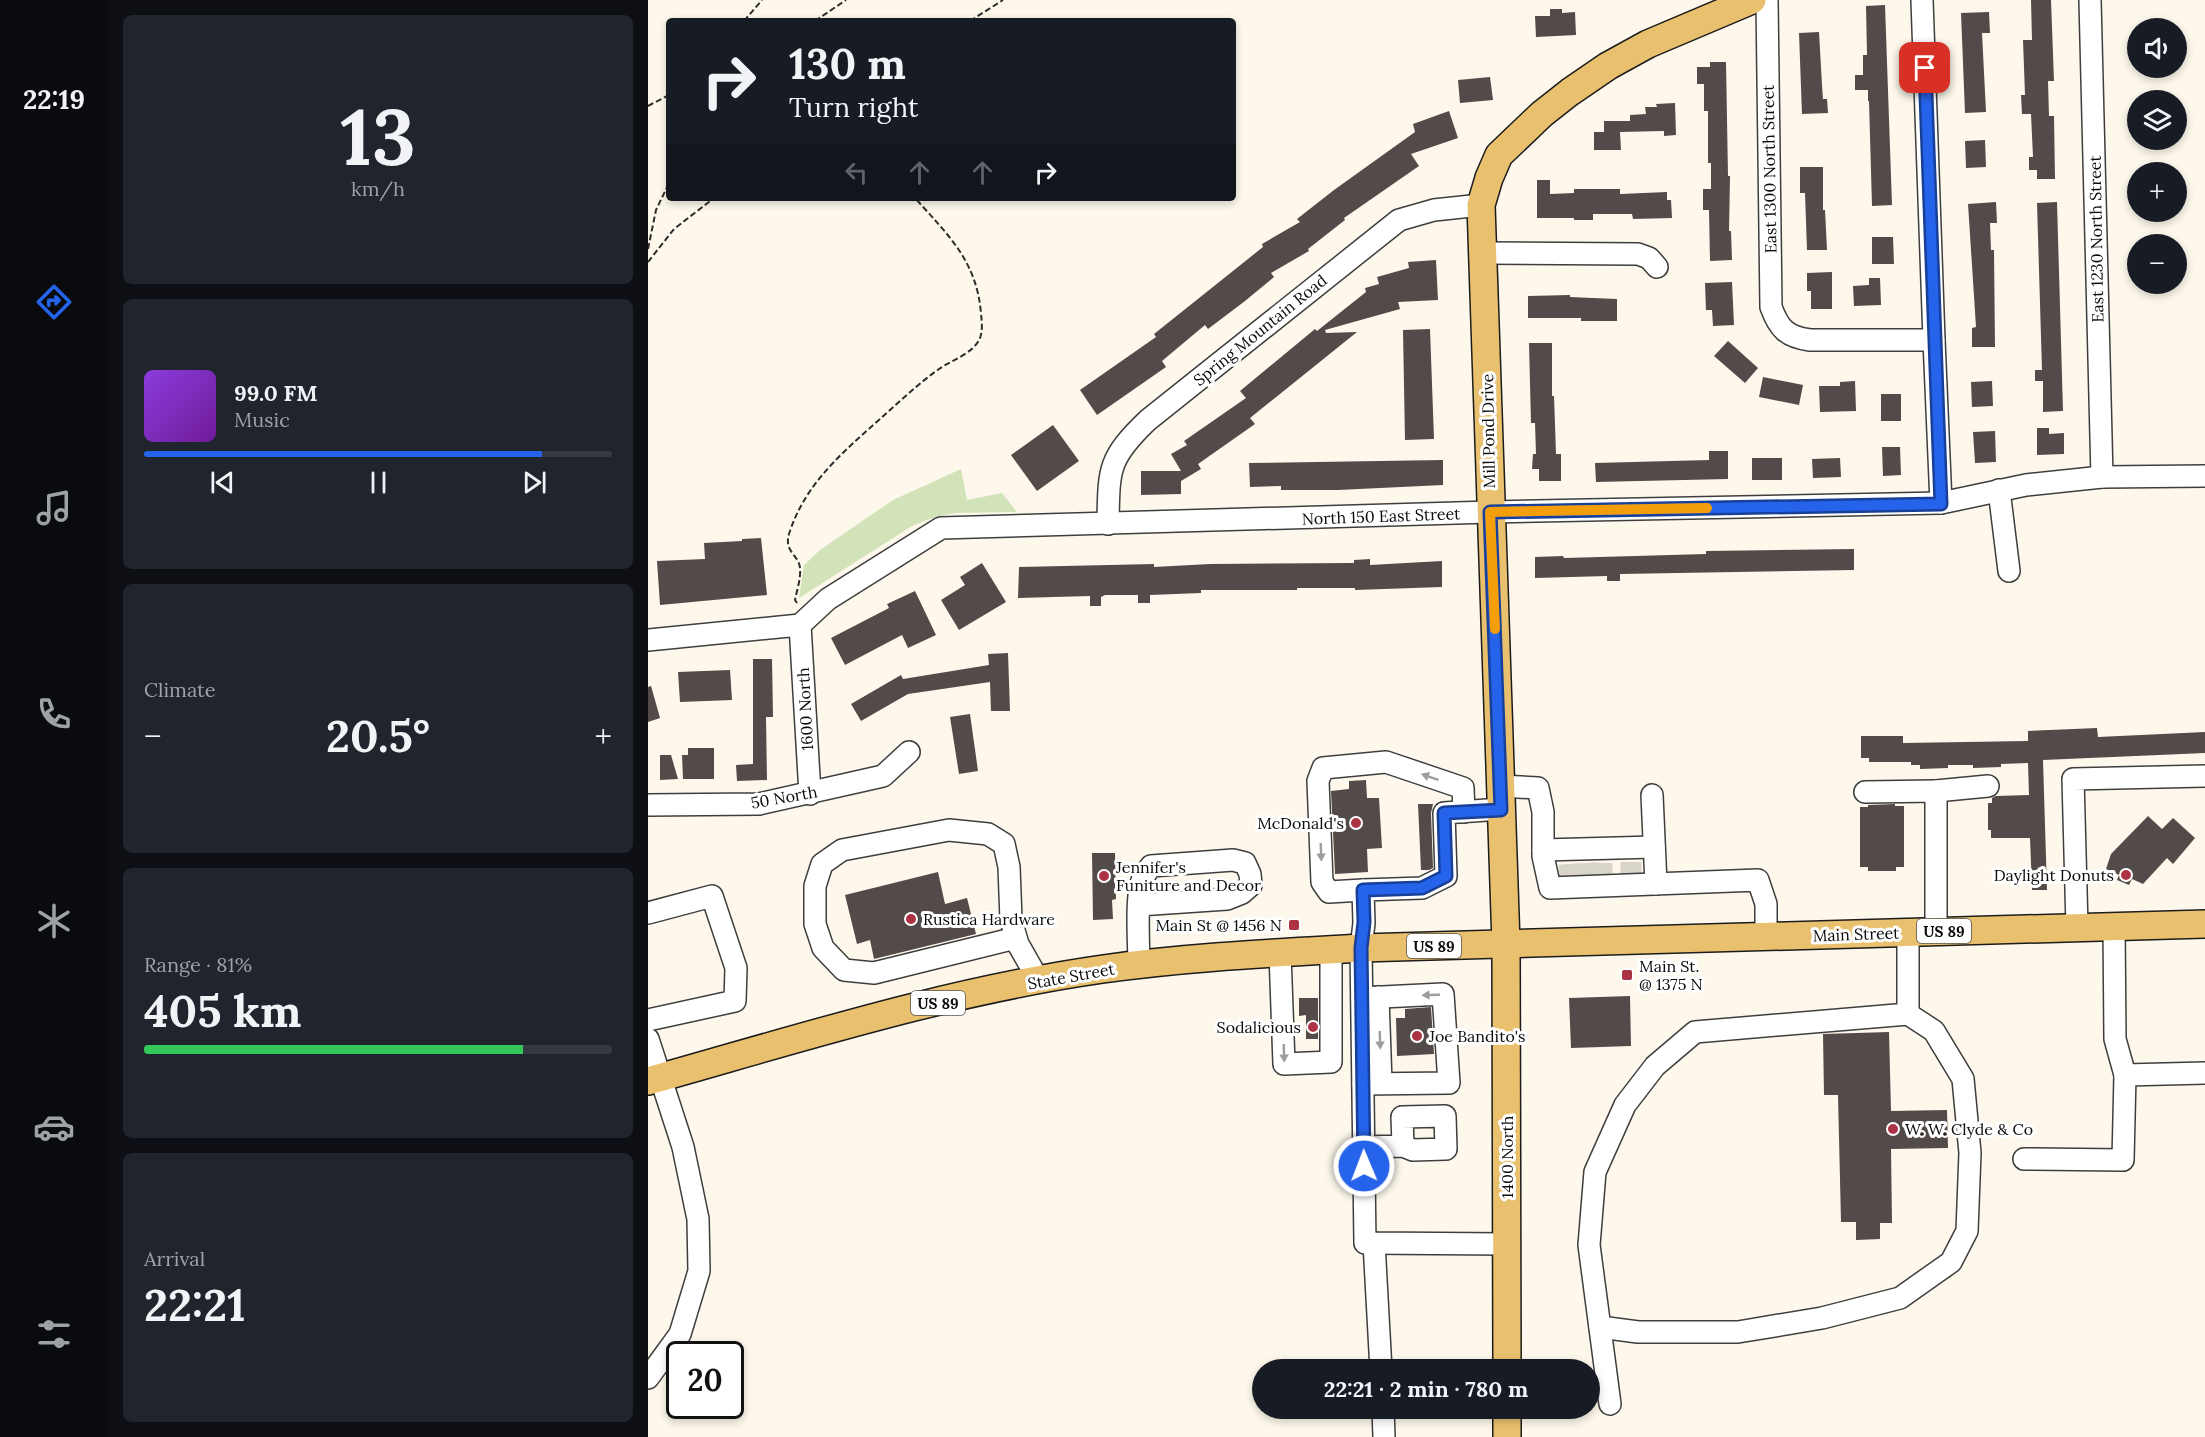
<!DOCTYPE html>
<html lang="en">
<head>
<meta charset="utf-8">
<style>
  :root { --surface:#171b24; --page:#20242c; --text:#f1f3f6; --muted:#9ea1a6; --line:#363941; --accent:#2563eb }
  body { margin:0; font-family:Lora,serif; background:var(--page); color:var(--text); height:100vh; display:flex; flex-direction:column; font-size:22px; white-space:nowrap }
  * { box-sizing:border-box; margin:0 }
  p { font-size:20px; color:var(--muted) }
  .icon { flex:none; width:33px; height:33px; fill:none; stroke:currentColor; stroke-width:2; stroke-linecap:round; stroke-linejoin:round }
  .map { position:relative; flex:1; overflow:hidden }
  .panel { display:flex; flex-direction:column; gap:15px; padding:15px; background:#0d0f14; width:540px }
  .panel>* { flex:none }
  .top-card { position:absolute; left:18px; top:18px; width:570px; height:183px; border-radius:6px; box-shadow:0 3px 9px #0003; background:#171b24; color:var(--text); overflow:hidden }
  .tools { position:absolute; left:1479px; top:18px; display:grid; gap:12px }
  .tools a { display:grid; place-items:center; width:60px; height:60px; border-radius:50%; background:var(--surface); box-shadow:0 3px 9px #0003; font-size:30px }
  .speed { position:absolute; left:18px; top:1341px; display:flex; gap:12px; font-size:30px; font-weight:700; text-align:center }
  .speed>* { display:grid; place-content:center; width:78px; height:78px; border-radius:50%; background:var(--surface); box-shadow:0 3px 9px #0003; line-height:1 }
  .speed .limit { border:3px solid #111; border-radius:9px; background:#fff; color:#111 }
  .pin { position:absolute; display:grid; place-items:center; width:51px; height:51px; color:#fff; margin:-26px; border-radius:12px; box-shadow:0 3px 9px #0006 }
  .me { position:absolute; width:66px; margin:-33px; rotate:359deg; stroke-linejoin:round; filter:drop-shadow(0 0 4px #0008) }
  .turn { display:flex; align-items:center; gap:21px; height:126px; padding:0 24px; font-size:27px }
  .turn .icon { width:78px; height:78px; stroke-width:2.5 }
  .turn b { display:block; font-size:42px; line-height:51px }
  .lanes { display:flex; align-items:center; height:57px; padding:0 24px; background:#0003; justify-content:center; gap:30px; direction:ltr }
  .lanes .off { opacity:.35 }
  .big { font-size:45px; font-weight:800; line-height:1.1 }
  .panel .widget { flex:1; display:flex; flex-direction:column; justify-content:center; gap:9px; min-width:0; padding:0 21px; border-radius:9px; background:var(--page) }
  .panel .dial { align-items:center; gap:0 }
  .dial b { font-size:78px; line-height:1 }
  .song { display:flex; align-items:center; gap:18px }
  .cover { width:72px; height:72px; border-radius:9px; background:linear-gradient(135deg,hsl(270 70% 55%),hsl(280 70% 35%)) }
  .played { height:6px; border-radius:3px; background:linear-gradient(90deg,var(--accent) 85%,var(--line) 85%) }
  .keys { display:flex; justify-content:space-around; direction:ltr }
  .heat { display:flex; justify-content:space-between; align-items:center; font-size:33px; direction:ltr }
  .charge { height:9px; border-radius:4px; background:linear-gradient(90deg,#34c759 81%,var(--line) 0) }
  .trip { position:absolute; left:604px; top:1359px; width:348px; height:60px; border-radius:30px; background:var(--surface); box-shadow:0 3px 9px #0003; font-weight:800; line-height:60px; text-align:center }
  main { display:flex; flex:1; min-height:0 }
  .dock { display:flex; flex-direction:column; width:108px; justify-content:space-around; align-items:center; background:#090b0e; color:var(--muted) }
  .dock .icon { width:42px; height:42px }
  .dock .selected { color:var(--accent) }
  .dock b { font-size:27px; color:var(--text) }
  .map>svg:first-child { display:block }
</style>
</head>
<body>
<main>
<nav class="dock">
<b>22:19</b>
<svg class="icon selected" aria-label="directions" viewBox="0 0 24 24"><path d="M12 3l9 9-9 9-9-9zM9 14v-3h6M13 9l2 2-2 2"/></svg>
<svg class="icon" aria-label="music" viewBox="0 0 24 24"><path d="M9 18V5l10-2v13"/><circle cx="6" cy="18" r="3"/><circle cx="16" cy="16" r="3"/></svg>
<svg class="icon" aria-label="phone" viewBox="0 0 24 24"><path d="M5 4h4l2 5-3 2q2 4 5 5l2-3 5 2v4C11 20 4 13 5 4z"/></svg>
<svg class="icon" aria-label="climate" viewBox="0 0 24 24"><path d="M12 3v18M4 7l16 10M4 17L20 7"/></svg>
<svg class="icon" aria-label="car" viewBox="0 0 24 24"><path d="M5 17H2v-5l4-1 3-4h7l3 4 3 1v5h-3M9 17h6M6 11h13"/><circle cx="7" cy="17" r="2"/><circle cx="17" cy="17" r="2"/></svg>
<svg class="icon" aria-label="filters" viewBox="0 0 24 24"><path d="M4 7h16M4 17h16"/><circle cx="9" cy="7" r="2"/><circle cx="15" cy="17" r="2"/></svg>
</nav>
<section class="panel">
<div class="widget dial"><b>13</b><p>km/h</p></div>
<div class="widget">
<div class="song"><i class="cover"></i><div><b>99.0 FM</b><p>Music</p></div></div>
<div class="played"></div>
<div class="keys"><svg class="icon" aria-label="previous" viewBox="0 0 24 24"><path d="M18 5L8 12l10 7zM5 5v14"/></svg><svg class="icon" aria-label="pause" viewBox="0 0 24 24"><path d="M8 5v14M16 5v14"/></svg><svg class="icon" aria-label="next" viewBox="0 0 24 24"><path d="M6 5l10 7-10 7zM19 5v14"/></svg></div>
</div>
<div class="widget"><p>Climate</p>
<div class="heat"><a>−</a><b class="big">20.5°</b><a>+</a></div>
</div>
<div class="widget"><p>Range · 81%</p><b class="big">405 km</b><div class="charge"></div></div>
<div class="widget"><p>Arrival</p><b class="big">22:21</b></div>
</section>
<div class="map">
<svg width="1557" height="1437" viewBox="0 0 1557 1437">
  <rect width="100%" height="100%" fill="#fdf8eb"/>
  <!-- green -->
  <path fill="#d3e3b9" d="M313,469L319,500L354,493L369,512L307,513L287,517L264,526L151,598L156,565L172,550L245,500Z"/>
  <!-- building -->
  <g fill="#524b49">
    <path d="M1383,0H1403L1406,81H1400L1401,116H1406L1407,179H1389V170H1381V157H1385L1383,114H1374L1373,95H1377L1375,40H1384Z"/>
    <path d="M1237,5L1244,205L1224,206L1221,101H1220V90H1207V75H1215V55H1219L1218,6Z"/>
    <path d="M902,9H914V13L927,12L928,35L888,37L887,16H902Z"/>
    <path d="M1341,12L1342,33H1334L1338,112L1317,113L1313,13Z"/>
    <path d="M1171,32L1174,85L1175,99H1179L1180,113L1154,114L1151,33Z"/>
    <path d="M1062,62H1078L1080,176H1082L1081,231H1083L1084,260L1062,261L1061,210H1055V189H1063V163H1060V111H1056V84H1049V67H1062Z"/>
    <path d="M842,77L845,100L812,103L810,80Z"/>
    <path d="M1027,103L1028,135L1016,136V131L972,132L973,150H946V132H956V121H982V115L998,114L997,107H1009L1008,104Z"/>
    <path d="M801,111L810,138L763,154L771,166L696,218L697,220L660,249L661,251L623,273L626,277L597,301L560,329L557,325L514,361L518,367L449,415L432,390L508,337L506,334L615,247L614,244L652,222L649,219L686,190L767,132L765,124Z"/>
    <path d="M1337,140L1338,167L1318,168L1317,141Z"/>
    <path d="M1152,167H1175V210H1177L1179,250H1159L1157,193H1152Z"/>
    <path d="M889,180H902V194L926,193V189H972V194L1019,192V200H1023L1024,218L985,219L984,214H945V220H926V218H889Z"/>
    <path d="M1348,202L1349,223H1342L1343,250H1346L1347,347H1324V328L1328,327L1320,204Z"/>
    <path d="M1409,202L1415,411L1395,412V381H1387V370H1394L1389,203Z"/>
    <path d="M1224,237H1245L1246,264H1224Z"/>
    <path d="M788,260L790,300L750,302L752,309L677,330L678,333L709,332L602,418L607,424L550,464L553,469L533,481V494L493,495V471H533L523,454L539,445L536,441L598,398L592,391L667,329L669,331L718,292L717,288L731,284L729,277L761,268L760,262Z"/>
    <path d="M1184,272V309H1163V291H1159V273Z"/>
    <path d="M1221,278H1232L1233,305L1206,306L1205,286L1221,285Z"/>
    <path d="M1084,282L1086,325L1065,326L1064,310H1058L1057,283Z"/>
    <path d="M922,295V297L969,299V321H933V318H880V296Z"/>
    <path d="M782,329L786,439L757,440L755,330Z"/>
    <path d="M1080,341L1110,368L1097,383L1066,356Z"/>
    <path d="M881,343H904V396H906L908,454H913V481H891V469H884L885,454H888L887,423H883Z"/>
    <path d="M1115,377L1155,385L1151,405L1111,397Z"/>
    <path d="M1207,381L1208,411L1172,412L1171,386H1192V382Z"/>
    <path d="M1344,381L1345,406L1324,407L1323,382Z"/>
    <rect x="1233" y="394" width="20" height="27"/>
    <path d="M405,425L431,461L389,491L363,455Z"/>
    <path d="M1389,428H1401V434L1416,433V454L1389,455Z"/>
    <path d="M1347,431L1348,462L1327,463L1325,432Z"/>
    <path d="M1234,447H1252L1253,475L1235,476Z"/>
    <path d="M1061,451H1080V479L948,482L947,463L1061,460Z"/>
    <rect x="1104" y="458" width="30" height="22"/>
    <path d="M1192,458L1193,477L1165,478L1164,459Z"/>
    <path d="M795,460V485L690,490H633V486L602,487L601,463Z"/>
    <path d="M113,538L119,595L12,605L9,561L57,559L56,543L94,541V539Z"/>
    <path d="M1206,549V570L972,574V581H959V576L887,578V557L915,556L916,558L1058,554V551Z"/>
    <path d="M722,559V565L794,561V587L707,590V588H649V590H553V593L502,595V603H490V595H457L453,597V606H442V596L370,598L371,567L506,564V567L562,564L706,563V560Z"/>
    <path d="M334,563L358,602L311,630L293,600L317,585L312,577Z"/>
    <path d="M267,591L288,635L260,648L254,635L197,665L183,638L241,608L239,604Z"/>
    <path d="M360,653L362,711H343L342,682L260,694L213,721L203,704L253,675L255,679L341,665L340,654Z"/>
    <path d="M105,659H124L125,717H118L119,780L89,781L88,765L105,764Z"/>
    <path d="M82,670L84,700L32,702L30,672Z"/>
    <path d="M3,686L12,718L0,722V687Z"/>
    <path d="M322,714L330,771L311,774L302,717Z"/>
    <path d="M1449,728L1450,737L1557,732V753L1395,760L1399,890H1384L1382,838H1343V830H1340V803H1344V798L1348,796L1381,795L1380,763L1353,764V767L1325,768V765H1300V768L1272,769V765H1263V762H1221V758H1213V736H1255V743L1380,741V731Z"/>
    <path d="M40,748H66V779H35L34,755H40Z"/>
    <path d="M12,755H23L30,779L12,780Z"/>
    <path d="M718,780L719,798H731L734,848L719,849L720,872L687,874L683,791L701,789V781Z"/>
    <path d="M770,804H785L783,813L785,868L781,870H773Z"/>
    <path d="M1247,804V806H1256V867H1248V871H1220V867H1212V807H1220V805Z"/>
    <path d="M1500,816L1514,829L1525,818L1547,838L1525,864L1519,858L1495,884L1484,879L1481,885L1469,880L1471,875L1458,869L1463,854Z"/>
    <path d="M444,853H467L468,899L464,900L465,919L445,920Z"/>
    <path d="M290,872L297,904L319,898L328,934L226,959L222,940L209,944L197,895Z"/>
    <path d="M982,996L983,1046L923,1048L921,998Z"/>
    <path d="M651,998H670V1039H658V1015L651,1016Z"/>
    <path d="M783,1007L786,1054L749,1056L748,1018H757V1009Z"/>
    <path d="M1241,1032L1243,1111L1299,1110L1300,1148L1243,1149L1244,1223H1232V1239L1208,1240V1222H1193L1190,1095H1176L1175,1034Z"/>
  </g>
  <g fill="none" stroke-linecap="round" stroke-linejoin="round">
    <!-- minor-tunnel -->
    <g stroke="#d9d4c9" stroke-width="21" stroke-dasharray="21 10" stroke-linecap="butt">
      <path d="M983,862V876"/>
      <path d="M938,863L939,877"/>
      <path d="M954,863V877"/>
      <path d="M921,864L922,878"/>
    </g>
    <defs>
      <g id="minor">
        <path d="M1119,0L1123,307C1131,329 1139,337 1162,340H1286"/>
        <path d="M1274,0L1286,340L1293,503"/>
        <path d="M1442,0L1454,477"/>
        <path d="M836,253L990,254L1001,258L1009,267"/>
        <path d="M1351,490L1361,571"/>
        <path d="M460,524C461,470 459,459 500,420L751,220L786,210L833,205"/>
        <path d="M152,625L180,599L293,528L842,512L1293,503L1378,485L1454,477L1557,476"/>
        <path d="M152,625L162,794"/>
        <path d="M0,640L152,625"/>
        <path d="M852,786L890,788L895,812V856L902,888L1110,880L1118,904V937"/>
        <path d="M1288,791L1340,786"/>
        <path d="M1217,792L1288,791V931"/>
        <path d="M1004,795L1008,884"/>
        <path d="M0,805L111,804L235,776L261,752"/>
        <path d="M853,809L796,813L798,876L774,888L715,890L716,923L713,948L717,1243L859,1244"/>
        <path d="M895,850L1006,847"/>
        <path d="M715,890L681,892L674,882L670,781L675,768L738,762L815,788L816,812"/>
        <path d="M0,913L64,896L88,968L87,1001L0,1020"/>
        <path d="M1466,926L1467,1039L1477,1075"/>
        <path d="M1429,927L1425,779L1557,776"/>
        <path d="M368,938L226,973L196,970L175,948L167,924V886L174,864L194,850L301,830L340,834L356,844L361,867L363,920L370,944L391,981"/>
        <path d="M632,953L636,1064L683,1062V949"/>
        <path d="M491,965C491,946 487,894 495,878C497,874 500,870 503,866L585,860L597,863L602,874L603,885L594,893L579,899L491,905"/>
        <path d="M730,997L733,1083"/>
        <path d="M714,998L795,994L801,1083L715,1084"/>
        <path d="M0,1039L35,1147L50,1219L51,1271L32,1334L0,1378"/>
        <path d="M716,1147L755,1146L765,1150L798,1149L797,1116L754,1117L755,1146"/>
        <path d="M1376,1159L1475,1160L1477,1075L1557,1073"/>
        <path d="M726,1243L733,1370"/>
        <path d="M952,1327L990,1332H1090L1174,1318L1252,1298L1303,1262L1319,1231L1322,1153L1315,1079L1286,1031L1260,1014"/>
        <path d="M962,1404L941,1245L947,1172L977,1105L1007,1066L1047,1032L1260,1014V932"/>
        <path d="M735,1408L736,1437"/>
      </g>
      <g id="major">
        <path d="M0,1081C150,1039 300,991 455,969C540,957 627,953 713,948L1557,924"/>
        <path d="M859,1370L858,944L833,205L841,178L851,155L894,114L922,92L960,66L1000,44L1104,0"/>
        <path d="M859,1408V1437"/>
      </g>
    </defs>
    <!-- minor casing -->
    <use href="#minor" stroke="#3e3e3e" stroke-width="24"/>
    <!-- major casing -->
    <use href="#major" stroke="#1c1c1c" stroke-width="30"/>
    <!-- path -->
    <g stroke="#2d2d2d" stroke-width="2" stroke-dasharray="6 3" stroke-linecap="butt">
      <path d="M96,21L114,0"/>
      <path d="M167,21L198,0"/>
      <path d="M322,21L355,0"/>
      <path d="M0,106L21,95"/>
      <path d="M0,249L8,210L21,183"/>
      <path d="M0,262L26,229L66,198"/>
      <path d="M149,603L147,600C149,590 153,578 152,568C151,554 134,552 142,531C158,483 195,452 232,419C251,402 270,384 291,369C302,361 324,354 331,340C335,333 334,322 333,314C329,261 300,235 267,198"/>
    </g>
    <!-- minor -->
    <use href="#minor" stroke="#fff" stroke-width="21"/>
    <!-- major -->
    <use href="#major" stroke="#e9c06e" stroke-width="27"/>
  </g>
  <!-- one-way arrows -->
  <defs><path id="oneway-solid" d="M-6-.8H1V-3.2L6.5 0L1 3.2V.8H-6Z" transform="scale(1.5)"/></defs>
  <g fill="#9d9d9d">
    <use href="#oneway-solid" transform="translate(782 777) rotate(-161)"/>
    <use href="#oneway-solid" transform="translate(673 852) rotate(88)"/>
    <use href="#oneway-solid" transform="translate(783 995) rotate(178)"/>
    <use href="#oneway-solid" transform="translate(732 1040) rotate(88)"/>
    <use href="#oneway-solid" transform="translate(636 1053) rotate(88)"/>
  </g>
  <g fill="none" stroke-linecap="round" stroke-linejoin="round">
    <defs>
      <path id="route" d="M716,1166L713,948L716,922L715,890L774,888L798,876L796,813L853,810L842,512L1293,504L1277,68"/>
    </defs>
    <!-- route casing -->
    <use href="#route" stroke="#184099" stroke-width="15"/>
    <!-- route -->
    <use href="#route" stroke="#2563eb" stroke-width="10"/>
    <!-- slow -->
    <path stroke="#f59e0b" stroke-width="10" d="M847,629L842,512L1059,508"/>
  </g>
  <!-- markers -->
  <g fill="#ab3344" stroke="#fff" stroke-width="2">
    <circle cx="708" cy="823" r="6"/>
    <circle cx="1478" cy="875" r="6"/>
    <circle cx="456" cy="876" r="6"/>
    <circle cx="263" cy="919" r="6"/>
    <rect x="640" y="919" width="12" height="12" rx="3"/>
    <rect x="973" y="969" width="12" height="12" rx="3"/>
    <circle cx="665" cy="1027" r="6"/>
    <circle cx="769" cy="1036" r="6"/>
    <circle cx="1245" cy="1129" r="6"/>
  </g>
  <g text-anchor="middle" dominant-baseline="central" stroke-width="6" stroke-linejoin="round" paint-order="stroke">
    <!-- shield labels -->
    <g fill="#fff" stroke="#545454" stroke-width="1.5">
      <rect x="1269" y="919" width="54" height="24" rx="4.5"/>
      <rect x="759" y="934" width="54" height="24" rx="4.5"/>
      <rect x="263" y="991" width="54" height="24" rx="4.5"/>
    </g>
    <g font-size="15" font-weight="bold" fill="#0b0b0b">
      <text x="1296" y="931">US 89</text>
      <text x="786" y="946">US 89</text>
      <text x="290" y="1003">US 89</text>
    </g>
    <!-- street labels -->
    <g font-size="16" fill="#0b0b0b" stroke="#fff">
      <text transform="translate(1121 169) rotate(-91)">East 1300 North Street</text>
      <text transform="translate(1448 239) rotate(-91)">East 1230 North Street</text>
      <text transform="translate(612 330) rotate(-39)">Spring Mountain Road</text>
      <text transform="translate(840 431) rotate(-91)">Mill Pond Drive</text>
      <text transform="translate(733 516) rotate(-2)">North 150 East Street</text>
      <text transform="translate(157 709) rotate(-93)">1600 North</text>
      <text transform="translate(136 797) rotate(-10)">50 North</text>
      <text transform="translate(1208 934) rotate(-2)">Main Street</text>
      <text transform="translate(423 976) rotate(-10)">State Street</text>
      <text transform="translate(859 1157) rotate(-90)">1400 North</text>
    </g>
    <!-- poi labels -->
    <g font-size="16" fill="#0b0b0b" stroke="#fff" text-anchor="start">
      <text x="696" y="823" text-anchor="end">McDonald's</text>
      <text x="468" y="867">Jennifer's<tspan x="468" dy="18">Funiture and Decor</tspan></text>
      <text x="1466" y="875" text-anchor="end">Daylight Donuts</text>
      <text x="275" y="919">Rustica Hardware</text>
      <text x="634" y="925" text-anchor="end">Main St @ 1456 N</text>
      <text x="991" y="966">Main St.<tspan x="991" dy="18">@ 1375 N</tspan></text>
      <text x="653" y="1027" text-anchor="end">Sodalicious</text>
      <text x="781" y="1036">Joe Bandito's</text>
      <text x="1257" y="1129">W. W. Clyde &amp; Co</text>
    </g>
  </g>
</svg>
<div class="tools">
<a><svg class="icon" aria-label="sound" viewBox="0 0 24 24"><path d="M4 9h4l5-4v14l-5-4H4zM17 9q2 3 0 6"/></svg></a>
<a><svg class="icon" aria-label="layers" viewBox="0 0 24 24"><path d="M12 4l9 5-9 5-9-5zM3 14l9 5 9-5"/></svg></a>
<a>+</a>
<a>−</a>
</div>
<div class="speed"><div class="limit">20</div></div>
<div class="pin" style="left:1277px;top:68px;background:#d93025"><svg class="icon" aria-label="arrive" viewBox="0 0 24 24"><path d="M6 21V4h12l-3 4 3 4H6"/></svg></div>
<svg class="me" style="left:716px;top:1166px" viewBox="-20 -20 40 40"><circle r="17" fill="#2563eb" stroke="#fff" stroke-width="3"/><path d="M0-11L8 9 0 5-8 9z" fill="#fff"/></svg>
<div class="trip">22:21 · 2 min · 780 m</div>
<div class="top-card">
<div class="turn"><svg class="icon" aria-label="right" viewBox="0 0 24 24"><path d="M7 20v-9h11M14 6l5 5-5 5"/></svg><div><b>130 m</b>Turn right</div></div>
<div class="lanes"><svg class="icon off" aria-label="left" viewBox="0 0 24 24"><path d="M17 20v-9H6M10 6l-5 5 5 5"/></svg><svg class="icon off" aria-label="ahead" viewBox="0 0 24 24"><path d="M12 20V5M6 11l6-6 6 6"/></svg><svg class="icon off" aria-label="ahead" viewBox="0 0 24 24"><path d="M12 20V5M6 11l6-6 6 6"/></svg><svg class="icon" aria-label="right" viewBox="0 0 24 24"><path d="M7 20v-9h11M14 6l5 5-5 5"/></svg></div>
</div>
</div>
</main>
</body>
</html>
